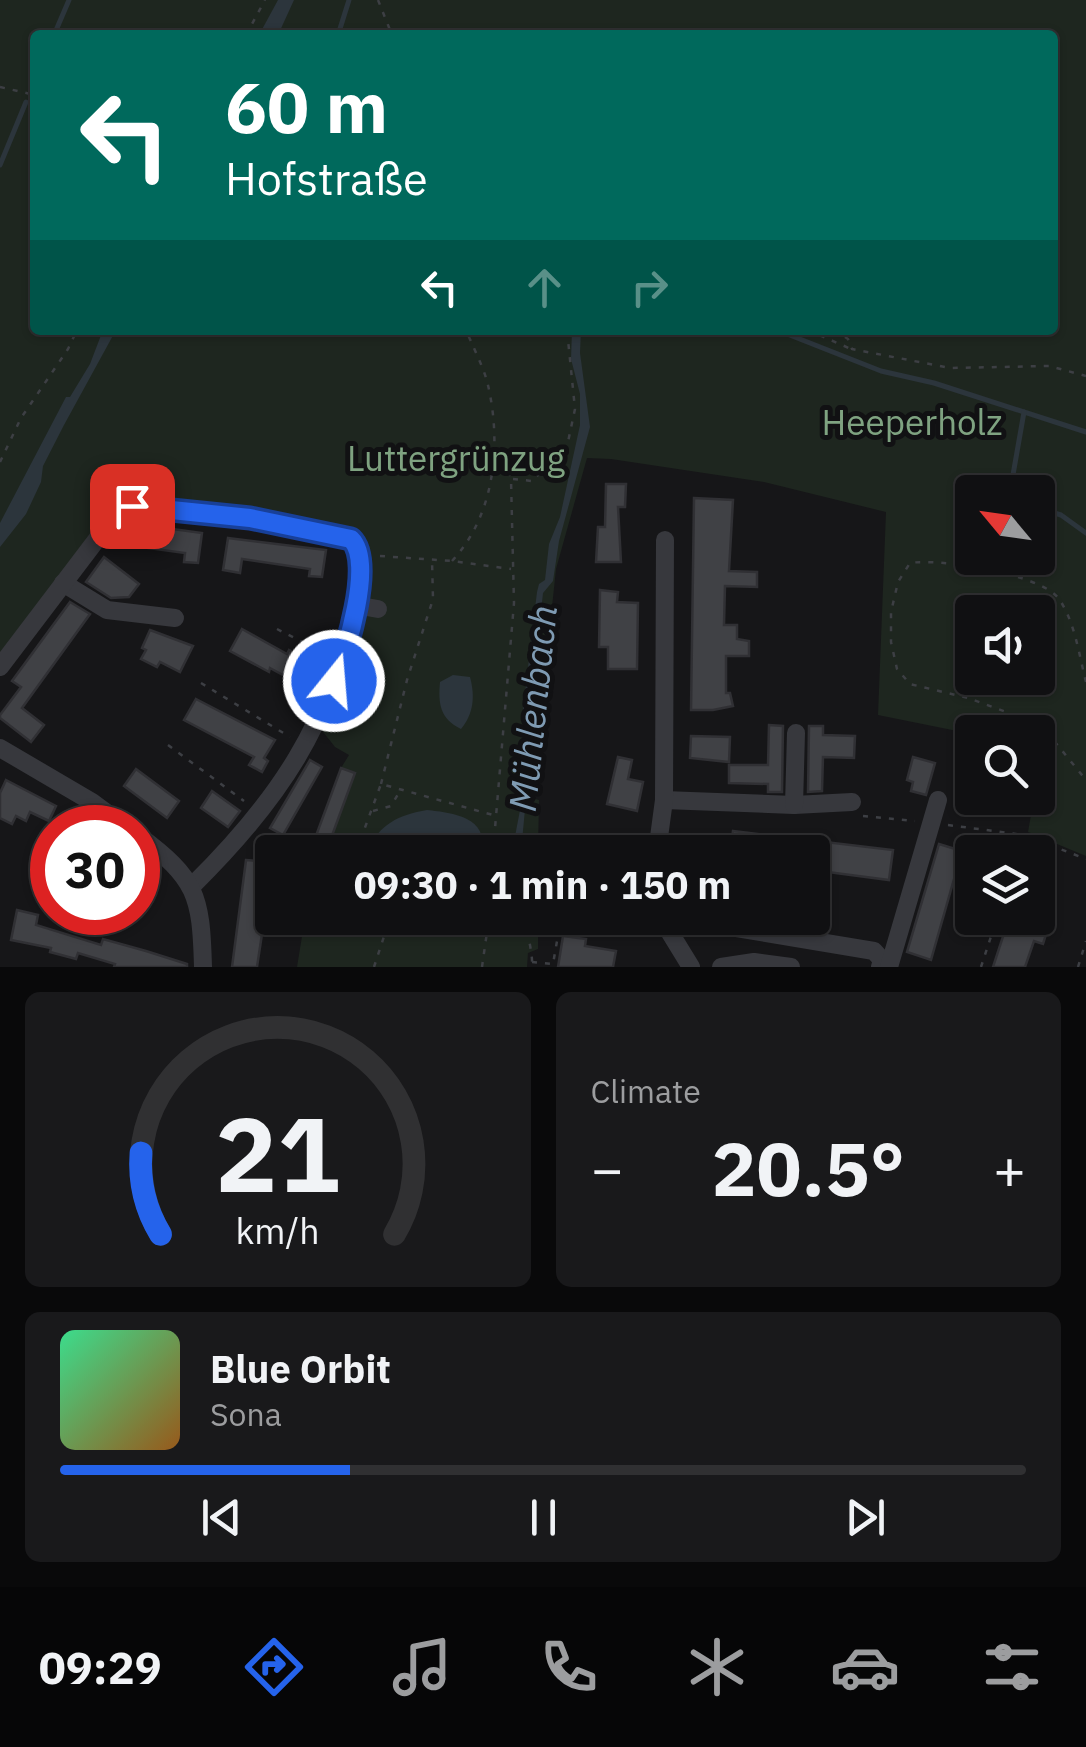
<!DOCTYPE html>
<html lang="en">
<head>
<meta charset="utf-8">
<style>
  :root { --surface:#101012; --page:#19191b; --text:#f1f3f6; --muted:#9c9d9f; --line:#303032; --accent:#2563eb }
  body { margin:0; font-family:"IBM Plex Sans",sans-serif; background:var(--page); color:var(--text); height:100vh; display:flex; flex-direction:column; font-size:38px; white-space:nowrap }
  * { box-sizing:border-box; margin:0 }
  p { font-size:32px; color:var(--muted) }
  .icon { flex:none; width:55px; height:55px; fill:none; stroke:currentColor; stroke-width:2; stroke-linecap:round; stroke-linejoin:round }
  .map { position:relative; height:967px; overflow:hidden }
  .sheet { display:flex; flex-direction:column; gap:25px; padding:25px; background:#09090a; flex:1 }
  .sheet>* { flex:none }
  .banner { position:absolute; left:30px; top:30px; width:1028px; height:305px; border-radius:10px; box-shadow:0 2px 8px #0004,0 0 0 2px var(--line); background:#00695c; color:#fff; overflow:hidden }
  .needle { width:65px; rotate:299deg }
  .fabs { position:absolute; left:955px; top:475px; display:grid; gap:20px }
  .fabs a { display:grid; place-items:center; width:100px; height:100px; border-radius:10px; background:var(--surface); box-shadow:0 2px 8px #0004,0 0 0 2px var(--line); font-size:50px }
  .speed { position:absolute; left:30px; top:805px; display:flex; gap:20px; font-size:50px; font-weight:700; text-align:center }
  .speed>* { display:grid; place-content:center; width:130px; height:130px; border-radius:50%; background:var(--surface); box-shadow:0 2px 8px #0004,0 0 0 2px var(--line); line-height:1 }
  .speed .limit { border:15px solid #d22; background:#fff; color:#111 }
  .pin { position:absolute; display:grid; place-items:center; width:85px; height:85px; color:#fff; margin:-42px; border-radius:20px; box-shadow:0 5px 15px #0006 }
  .me { position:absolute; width:110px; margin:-55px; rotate:17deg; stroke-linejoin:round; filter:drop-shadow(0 0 8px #0008) }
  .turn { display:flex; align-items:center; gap:35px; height:210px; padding:0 30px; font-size:45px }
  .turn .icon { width:130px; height:130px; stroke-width:2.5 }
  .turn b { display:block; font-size:70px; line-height:85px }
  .lanes { display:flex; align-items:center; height:95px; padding:0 30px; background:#0003; justify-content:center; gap:50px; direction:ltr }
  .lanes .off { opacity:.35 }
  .big { font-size:75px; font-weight:700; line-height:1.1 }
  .sheet .widget { flex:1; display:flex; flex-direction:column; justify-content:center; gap:15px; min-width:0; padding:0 35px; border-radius:15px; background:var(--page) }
  .sheet .dial { align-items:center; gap:0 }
  .dial svg { height:260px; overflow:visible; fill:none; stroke:var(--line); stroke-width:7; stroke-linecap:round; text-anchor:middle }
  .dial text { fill:var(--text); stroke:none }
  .song { display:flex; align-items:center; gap:30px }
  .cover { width:120px; height:120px; border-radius:15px; background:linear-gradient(135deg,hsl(150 70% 55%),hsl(30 70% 35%)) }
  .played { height:10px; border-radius:5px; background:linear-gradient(90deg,var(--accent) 30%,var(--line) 30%) }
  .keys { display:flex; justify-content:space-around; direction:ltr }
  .heat { display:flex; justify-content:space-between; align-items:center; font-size:55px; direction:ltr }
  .sheet .tiles { flex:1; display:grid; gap:25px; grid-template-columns:1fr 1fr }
  .widget:last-child { grid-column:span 2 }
  .trip { position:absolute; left:255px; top:835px; width:575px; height:100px; border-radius:10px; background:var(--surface); box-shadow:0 2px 8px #0004,0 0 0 2px var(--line); font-weight:700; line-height:100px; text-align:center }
  .menu { display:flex; height:160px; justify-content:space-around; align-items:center; background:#060607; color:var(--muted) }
  .menu .icon { width:70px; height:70px }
  .menu .active { color:var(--accent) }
  .menu b { font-size:45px; color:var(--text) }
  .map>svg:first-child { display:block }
</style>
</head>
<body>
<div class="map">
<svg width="1086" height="967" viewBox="0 0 1086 967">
  <rect width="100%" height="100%" fill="#161618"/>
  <!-- green -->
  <g fill="#1e261f" fill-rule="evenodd">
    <path d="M0,0H1086V856L1028,832L1034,798H1038L1042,749L1038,747V732L972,734L878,715L886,512L764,482L611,459L587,458L556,569L532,798L539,800L538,852H326L355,773L341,768L349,755L335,747L320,728L366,550L229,509L105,515L0,654ZM35,35H1052V330H35ZM972,492H1038V558H972ZM972,612H1038V678H972Z"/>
    <path d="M305,918H538V949L528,953L527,967H297Z"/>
  </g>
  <!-- water -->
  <g fill="#2c353c">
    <path d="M278,0H294L278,35H259Z"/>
    <path d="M103,330H116L64,425L43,466L41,482L26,514L0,547V523L66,397H70L90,364Z"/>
    <path d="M572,330H581L580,353L590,427L559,541L553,581L543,593L532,696L535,739L523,767L527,788L521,852H512L521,805L520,799L512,791L519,761L526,748L523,710L537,592L539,584L545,580L549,544L560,517L580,425V394L571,359Z"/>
    <path d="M453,675L470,677C475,696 474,713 461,729C440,719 438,704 440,682Z"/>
    <path d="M427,810C454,813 488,817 482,852H368C378,824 399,815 427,810Z"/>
  </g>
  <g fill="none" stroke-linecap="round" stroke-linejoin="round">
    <!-- stream -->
    <g stroke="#2c353c" stroke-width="5">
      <path d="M54,35L69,0"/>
      <path d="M338,35L349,0"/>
      <path d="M33,86L35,80"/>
      <path d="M0,165L26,102"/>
      <path d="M777,330L881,371L934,383L1086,432"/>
      <path d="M1010,492L1024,412"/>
      <path d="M1038,508L1061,515L1086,533"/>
    </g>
  </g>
  <!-- building -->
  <g fill="#404145" stroke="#303034" stroke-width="2.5">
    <path d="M606,484H626L625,507H618L621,562H596L598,527H605Z"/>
    <path d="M694,498L733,500L729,571L757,572V587L725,586L724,625H737V639L749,641V656H726V693H730L733,706L713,710H691Z"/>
    <path d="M151,526L202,533L198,563L184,562L185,553L148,548Z"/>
    <path d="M228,538L326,550L322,577L309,576L310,569L242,559L240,573L223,570Z"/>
    <path d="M104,557L139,584L129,597L111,598L86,582Z"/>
    <path d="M600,590L618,592L617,602L638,603L637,669H608V647H599Z"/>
    <path d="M70,602L90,614L22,708L44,725L31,742L0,718V715L21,687L12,681Z"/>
    <path d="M242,629L287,654L289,650L321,668L311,686L305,682L303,686L270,668L269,672L230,651Z"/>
    <path d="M150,630L193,646L180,672L160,662L157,667L141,659L146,650L142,648Z"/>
    <path d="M196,699L275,740L264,758L268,761L262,772L249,765L254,757L184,720Z"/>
    <path d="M769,725L783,726L782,792H768V784L729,783V765H768Z"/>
    <path d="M809,726H823V735L855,736L854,758L823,757L822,791L808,792Z"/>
    <path d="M691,736L730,737L729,762L690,758Z"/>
    <path d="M618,757L632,760L628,779L643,782L637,811L607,804Z"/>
    <path d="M913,757L935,763L926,795L911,791L913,782L907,780Z"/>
    <path d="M310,760L322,767L283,835L270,828Z"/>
    <path d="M341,768L355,773L326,852H310Z"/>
    <path d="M136,769L179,801L167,818L124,786Z"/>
    <path d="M6,780L56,806L49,821L30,812L26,821L16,816L12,824L0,818V793Z"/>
    <path d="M212,791L240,811L228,827L201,808Z"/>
    <path d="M733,831L893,850L889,880L812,870V852H730Z"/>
    <path d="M939,844L962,851L931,960L907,952Z"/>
    <path d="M246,860L270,862L262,934L257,967H232Z"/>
    <path d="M1038,862L1054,867L1051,875L1055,876L1041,919L1050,922L1043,944L1034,941L1025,967H993L1009,918H1038Z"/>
    <path d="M17,910L38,915L36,925L101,945L103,939L146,951L187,964V967H114L115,964L78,953L76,959L50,952L51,948L11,940Z"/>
    <path d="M563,936L586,939L585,946L616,951L613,967H558Z"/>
  </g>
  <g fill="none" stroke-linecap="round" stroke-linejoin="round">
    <!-- path -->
    <g stroke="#3d3f44" stroke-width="2.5" stroke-dasharray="5 8" stroke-linecap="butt">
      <path d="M378,0L392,35"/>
      <path d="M246,35L265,0"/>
      <path d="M0,87L35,95"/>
      <path d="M808,330L851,349"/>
      <path d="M834,330L848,339L852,349L950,368L1049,366L1086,376"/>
      <path d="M0,462L21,418L68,349L77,330"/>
      <path d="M513,479L532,481L545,468L565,456L575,409L567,330"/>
      <path d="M380,556L452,561L511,569"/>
      <path d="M452,561C496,514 502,441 487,381C482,364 473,347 466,330"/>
      <path d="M277,629L324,653"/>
      <path d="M1086,682C1079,655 1075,622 1059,599C1042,574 939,558 910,563L898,582L891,612V642L897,669L910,684L968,698L1009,713L1046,731L1086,780"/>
      <path d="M201,683L290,737"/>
      <path d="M168,745L244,801"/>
      <path d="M381,784L407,680L433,599L432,560"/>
      <path d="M373,811L391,806L400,791"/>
      <path d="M863,816L915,821"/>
      <path d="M948,825L1024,835L1086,859"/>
      <path d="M260,843L292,852"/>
      <path d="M356,852L381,784L493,815"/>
      <path d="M493,852L514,603L511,479L505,455L496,445"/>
      <path d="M1019,852L1024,835"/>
      <path d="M527,918C526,935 533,950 532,967"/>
      <path d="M532,962L553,964L561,918"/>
      <path d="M374,967L390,918"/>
      <path d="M482,967L489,918"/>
      <path d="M981,967L997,918"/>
      <path d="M1078,967L1086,941"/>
    </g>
    <!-- minor -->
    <g stroke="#37383d" stroke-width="18">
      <path d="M63,583L107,610L175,618"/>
      <path d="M355,605L378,609"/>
      <path d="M0,667L110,522L120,511L132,505C163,506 342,525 357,544C367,559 358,587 355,604C330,724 279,800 193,885"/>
      <path d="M0,748L92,802L127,828"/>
      <path d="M664,800L794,805L852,802"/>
      <path d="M794,805L796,733"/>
      <path d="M138,835C197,879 201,895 203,967"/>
      <path d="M657,852L664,800L665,540"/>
      <path d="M661,918L691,967"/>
      <path d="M676,918L874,951L882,960L880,967"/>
      <path d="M721,967L754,962L791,967"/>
      <path d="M889,967L938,800"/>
    </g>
  </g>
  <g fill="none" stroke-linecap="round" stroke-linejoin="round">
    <defs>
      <path id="route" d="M132,506L250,518L351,539C375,562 346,652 334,681"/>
    </defs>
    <!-- route casing -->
    <use href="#route" stroke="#184099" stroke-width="25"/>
    <!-- route -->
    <use href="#route" stroke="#2563eb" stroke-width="18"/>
  </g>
  <g text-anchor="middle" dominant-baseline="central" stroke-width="10" stroke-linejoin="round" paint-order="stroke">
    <!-- park labels -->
    <g font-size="35" fill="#7fa381" stroke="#111113">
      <text x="912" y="422">Heeperholz</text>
      <text x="456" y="458">Luttergrünzug</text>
    </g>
    <!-- water labels -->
    <g font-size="38" font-style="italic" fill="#7f9bb3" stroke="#111113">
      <text transform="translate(532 708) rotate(-84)">Mühlenbach</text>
    </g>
  </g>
</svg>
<div class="fabs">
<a><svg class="needle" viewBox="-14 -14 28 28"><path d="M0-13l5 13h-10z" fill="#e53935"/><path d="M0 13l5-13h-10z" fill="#9c9d9f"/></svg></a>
<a><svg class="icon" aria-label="sound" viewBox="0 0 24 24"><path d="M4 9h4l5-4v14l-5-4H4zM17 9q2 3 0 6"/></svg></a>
<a><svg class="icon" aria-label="search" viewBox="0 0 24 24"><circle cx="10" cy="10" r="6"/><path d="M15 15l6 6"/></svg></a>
<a><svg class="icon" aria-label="layers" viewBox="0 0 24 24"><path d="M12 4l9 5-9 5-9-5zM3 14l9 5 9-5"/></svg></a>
</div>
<div class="speed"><div class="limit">30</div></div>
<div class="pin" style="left:132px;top:506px;background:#d93025"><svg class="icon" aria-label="arrive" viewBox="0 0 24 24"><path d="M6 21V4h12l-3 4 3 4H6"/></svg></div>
<svg class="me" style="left:334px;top:681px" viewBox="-20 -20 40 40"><circle r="17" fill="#2563eb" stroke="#fff" stroke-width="3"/><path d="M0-11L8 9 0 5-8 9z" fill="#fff"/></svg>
<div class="trip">09:30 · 1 min · 150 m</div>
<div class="banner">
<div class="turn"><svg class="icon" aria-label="left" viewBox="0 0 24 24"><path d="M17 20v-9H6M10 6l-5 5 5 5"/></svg><div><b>60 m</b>Hofstraße</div></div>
<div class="lanes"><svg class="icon" aria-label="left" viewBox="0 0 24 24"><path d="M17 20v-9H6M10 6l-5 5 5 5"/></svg><svg class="icon off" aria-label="ahead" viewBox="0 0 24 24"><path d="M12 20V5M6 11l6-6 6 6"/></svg><svg class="icon off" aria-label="right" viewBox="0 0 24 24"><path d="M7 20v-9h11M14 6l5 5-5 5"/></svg></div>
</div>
</div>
<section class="sheet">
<div class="tiles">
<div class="widget dial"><svg viewBox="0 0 100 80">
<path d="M14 69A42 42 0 1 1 86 69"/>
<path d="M14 69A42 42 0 0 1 8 44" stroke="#2563eb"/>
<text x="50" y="56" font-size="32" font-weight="700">21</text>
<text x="50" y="72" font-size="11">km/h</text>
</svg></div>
<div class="widget"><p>Climate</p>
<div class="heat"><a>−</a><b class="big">20.5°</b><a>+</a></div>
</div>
<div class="widget">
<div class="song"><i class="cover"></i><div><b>Blue Orbit</b><p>Sona</p></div></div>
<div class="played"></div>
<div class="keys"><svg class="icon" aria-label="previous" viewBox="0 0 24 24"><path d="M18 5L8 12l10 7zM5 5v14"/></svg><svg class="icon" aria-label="pause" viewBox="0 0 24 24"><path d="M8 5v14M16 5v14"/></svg><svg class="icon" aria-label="next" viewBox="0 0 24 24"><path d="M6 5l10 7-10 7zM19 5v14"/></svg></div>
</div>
</div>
</section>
<nav class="menu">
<b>09:29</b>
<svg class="icon active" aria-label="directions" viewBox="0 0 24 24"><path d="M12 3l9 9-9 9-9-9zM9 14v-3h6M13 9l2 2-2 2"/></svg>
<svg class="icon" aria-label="music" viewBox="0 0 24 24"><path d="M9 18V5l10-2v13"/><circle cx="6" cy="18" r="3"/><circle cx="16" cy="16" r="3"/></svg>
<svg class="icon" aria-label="phone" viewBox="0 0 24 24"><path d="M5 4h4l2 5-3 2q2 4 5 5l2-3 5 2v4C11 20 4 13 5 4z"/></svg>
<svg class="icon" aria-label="climate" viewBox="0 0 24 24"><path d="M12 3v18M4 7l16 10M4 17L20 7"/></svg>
<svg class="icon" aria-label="car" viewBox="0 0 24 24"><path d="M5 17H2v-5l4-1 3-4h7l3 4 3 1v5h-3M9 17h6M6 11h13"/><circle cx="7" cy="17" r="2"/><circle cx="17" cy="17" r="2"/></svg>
<svg class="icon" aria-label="filters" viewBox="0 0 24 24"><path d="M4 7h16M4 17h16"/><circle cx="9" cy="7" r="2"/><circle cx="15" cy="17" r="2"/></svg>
</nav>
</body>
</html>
